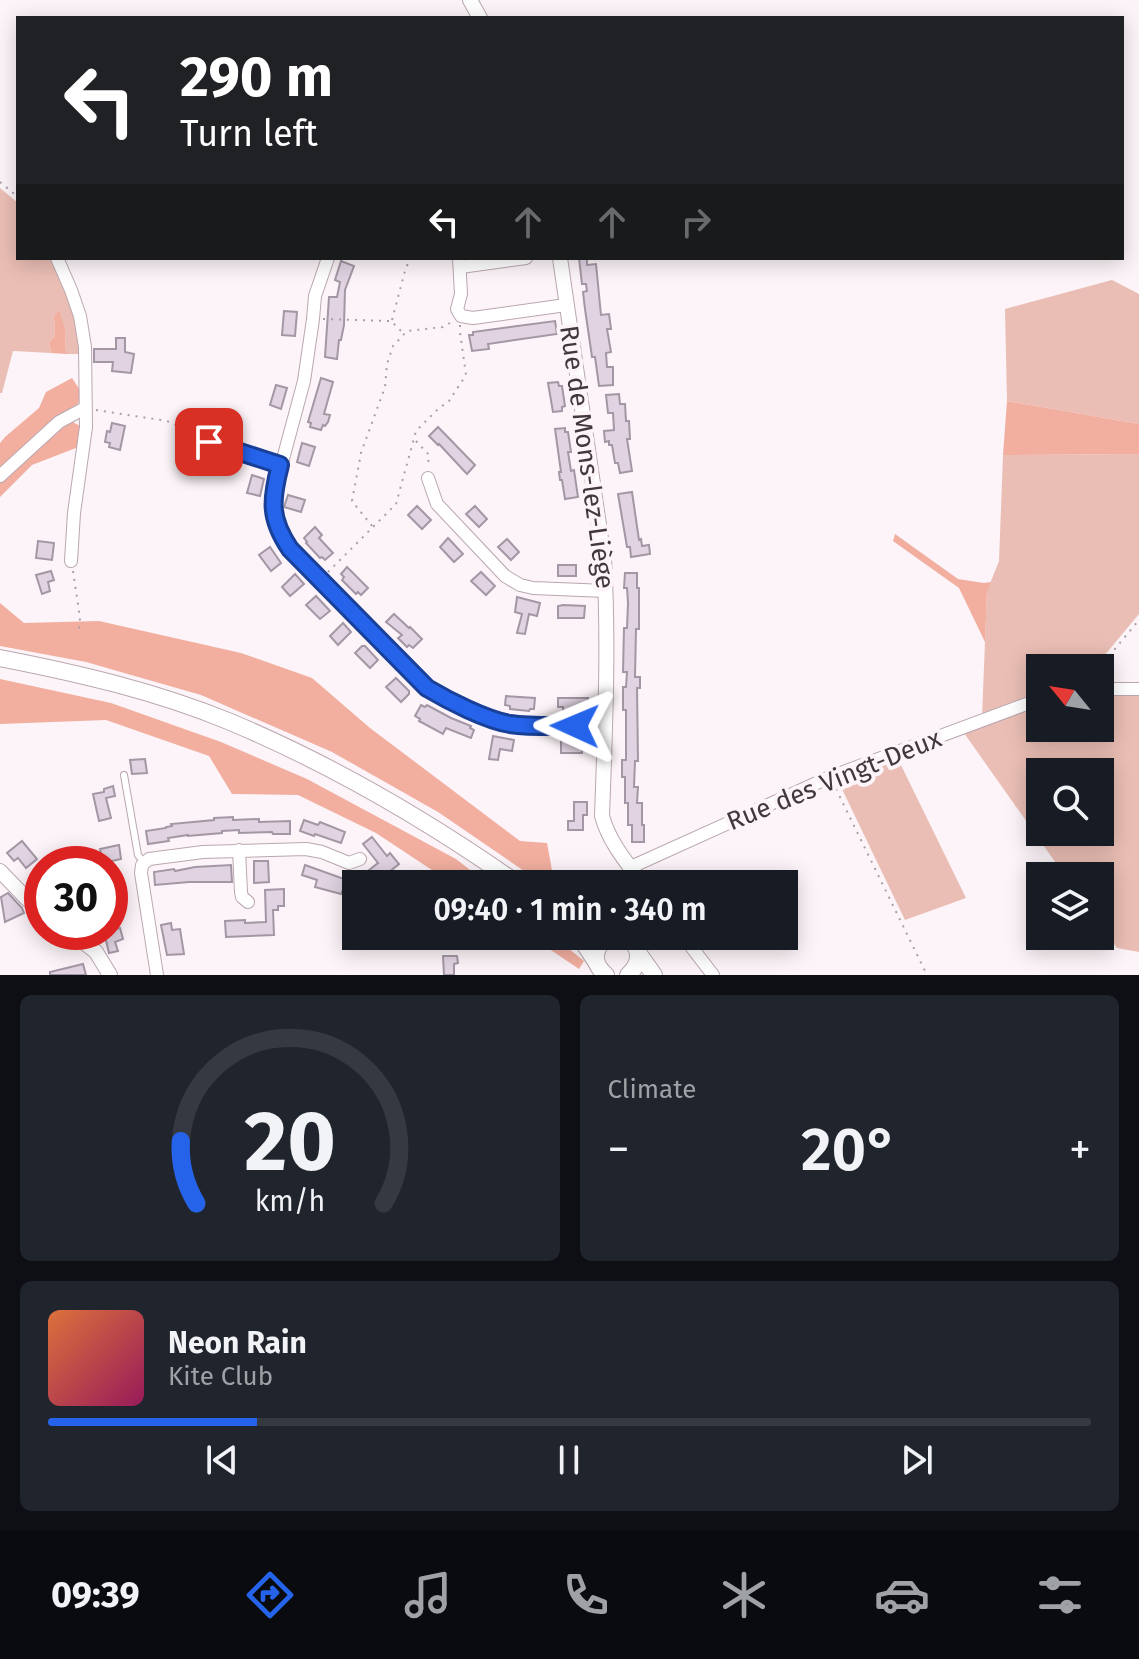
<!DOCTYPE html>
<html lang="en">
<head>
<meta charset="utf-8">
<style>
  :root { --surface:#171b24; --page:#20242c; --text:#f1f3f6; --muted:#9ea1a6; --line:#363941; --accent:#2563eb }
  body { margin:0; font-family:"Fira Sans",sans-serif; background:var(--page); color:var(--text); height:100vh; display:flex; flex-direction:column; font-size:30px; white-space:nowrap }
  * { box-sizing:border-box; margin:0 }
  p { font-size:26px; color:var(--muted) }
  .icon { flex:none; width:44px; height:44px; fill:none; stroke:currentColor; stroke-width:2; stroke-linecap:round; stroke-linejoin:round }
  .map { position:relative; height:975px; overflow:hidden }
  .panel { display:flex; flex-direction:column; gap:20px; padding:20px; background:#0d0f14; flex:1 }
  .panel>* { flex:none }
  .guide { position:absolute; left:16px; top:16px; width:1108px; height:244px; border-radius:0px; box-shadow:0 4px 20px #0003; background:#202124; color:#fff; overflow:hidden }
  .needle { width:52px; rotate:300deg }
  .buttons { position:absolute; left:1026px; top:654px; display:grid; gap:16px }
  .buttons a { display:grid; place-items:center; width:88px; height:88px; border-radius:0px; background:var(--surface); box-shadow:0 4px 20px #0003; font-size:40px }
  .speed { position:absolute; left:24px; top:846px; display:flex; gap:16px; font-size:40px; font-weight:700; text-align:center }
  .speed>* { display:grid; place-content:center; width:104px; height:104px; border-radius:50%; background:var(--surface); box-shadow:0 4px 20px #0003; line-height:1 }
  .speed .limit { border:12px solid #d22; background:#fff; color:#111 }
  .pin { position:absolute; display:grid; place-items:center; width:68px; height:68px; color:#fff; margin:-34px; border-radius:16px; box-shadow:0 4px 12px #0006 }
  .me { position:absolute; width:88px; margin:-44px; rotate:271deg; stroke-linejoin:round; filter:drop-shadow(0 0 6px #0008) }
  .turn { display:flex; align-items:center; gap:28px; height:168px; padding:0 32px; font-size:36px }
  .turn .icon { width:104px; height:104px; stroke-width:2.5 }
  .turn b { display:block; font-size:56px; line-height:68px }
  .lanes { display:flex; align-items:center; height:76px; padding:0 32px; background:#0003; justify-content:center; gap:40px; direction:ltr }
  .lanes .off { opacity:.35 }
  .big { font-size:60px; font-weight:600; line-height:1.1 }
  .panel .widget { flex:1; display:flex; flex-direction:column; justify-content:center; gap:12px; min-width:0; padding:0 28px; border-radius:12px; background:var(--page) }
  .panel .dial { align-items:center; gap:0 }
  .dial svg { height:208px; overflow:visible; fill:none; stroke:var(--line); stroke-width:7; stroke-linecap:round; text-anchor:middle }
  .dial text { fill:var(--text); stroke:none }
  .song { display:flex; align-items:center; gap:24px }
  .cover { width:96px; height:96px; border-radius:12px; background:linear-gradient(135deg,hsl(20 70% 55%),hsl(330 70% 35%)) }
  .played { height:8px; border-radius:4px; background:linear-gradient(90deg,var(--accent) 20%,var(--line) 20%) }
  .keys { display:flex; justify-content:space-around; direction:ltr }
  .heat { display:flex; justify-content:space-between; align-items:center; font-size:44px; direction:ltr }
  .panel .tiles { flex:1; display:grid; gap:20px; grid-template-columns:1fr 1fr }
  .widget:last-child { grid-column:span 2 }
  .trip { position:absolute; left:342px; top:870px; width:456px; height:80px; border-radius:0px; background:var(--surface); box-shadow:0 4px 20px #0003; font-weight:600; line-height:80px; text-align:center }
  .dock { display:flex; height:128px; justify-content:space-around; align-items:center; background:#090b0e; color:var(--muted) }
  .dock .icon { width:56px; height:56px }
  .dock .active { color:var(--accent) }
  .dock b { font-size:36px; color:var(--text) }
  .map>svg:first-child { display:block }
</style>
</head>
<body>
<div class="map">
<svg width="1139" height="975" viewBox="0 0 1139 975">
  <rect width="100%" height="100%" fill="#fcf4f8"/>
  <!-- green -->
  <g fill="#eabeb4" fill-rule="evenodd">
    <path d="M0,188L18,203V258H54L71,301L81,354H66L65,329L54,317L55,336L49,342L51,353L13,351L2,393H0Z"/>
    <path d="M1112,280L1139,294V424L1007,401L1005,309Z"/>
    <path d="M1139,454V614L1094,668H1040V696L982,717L987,591L999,561L1003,455Z"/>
    <path d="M1139,692V952L1117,948L1100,925V876H1065L964,733L1040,703V728H1100V693ZM1040,772H1100V832H1040Z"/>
    <path d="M897,757L966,898L905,920L841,787L839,779Z"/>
  </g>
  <!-- forest -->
  <g fill="#f2afa0">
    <path d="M59,310L65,329L66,354L51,353L49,342L55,336L54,317Z"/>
    <path d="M72,378L82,393L79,402L68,415L71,421L82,427L81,446L32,465L0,497V443L5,437L39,408L46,392Z"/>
    <path d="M1007,401L1139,424V454L1003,455Z"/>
    <path d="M895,534L958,579L984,583L991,582L987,592L985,642L959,588L893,541Z"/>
    <path d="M0,603L24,623L99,621L241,653L312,678L370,728L520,841L547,843L552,870L577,884H543L438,812L332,752L201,695L86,662L0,646Z"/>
    <path d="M0,679L111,703L221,742L307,779L456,859L488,884H453L376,833L298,795L232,794L209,756L106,720L0,724Z"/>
    <path d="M530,936H553L584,961L579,969Z"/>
  </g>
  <!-- building -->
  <g fill="#e1d3e2" stroke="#a497a5" stroke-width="2">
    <path d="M579,258H587V265L596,264L601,315L609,314L611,329H607L611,352L606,353L607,367H613V385L599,386L595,357H592L585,309L583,292L587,291L586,284H582Z"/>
    <path d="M341,261L354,266L345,290L344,325L341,340H339L337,359L325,357L329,297H337L340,282L335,280Z"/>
    <path d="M284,311L297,312L295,336L282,335Z"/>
    <path d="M555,321L557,334L488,344L489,349L472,351L469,335H473V332Z"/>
    <path d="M116,338H125V352L134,354L131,373L112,371L113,362H94V349H116Z"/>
    <path d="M321,378L333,382L324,414L330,415L328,422L325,426L323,425L321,430L310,427L311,423L308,422Z"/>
    <path d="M558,382L559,386H562L565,406L562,407V411L553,412L548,383Z"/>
    <path d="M276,385L287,388L281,409L270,405Z"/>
    <path d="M619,394L620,404H625L626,421H629L630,439H627L632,471L620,473L618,463H615L612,445H609V441L605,442L604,431L614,430L613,413H608L606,395Z"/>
    <path d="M112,423L125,426L120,450L109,447L110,443L105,442L107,431L110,432Z"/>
    <path d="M438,427L475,465L467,474L439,444L438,445L429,436Z"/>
    <path d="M565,428V432H568L571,452H568L571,471L574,470L578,497L565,499L562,480H560L559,472H561L555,429Z"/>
    <path d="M302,443L315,447L309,466L297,462Z"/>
    <path d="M252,475L264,479L260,496L247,493Z"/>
    <path d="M632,492L639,540L641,539L642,546L649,545L650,554L631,557L630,547H627L618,494Z"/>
    <path d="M288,495L305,500L301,512L284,507Z"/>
    <path d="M417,506L431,520L422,529L408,515Z"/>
    <path d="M475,506L487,519L479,527L466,514Z"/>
    <path d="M315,527L322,535L319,538L333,553L325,560L322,557L320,558L306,543L307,542L304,538Z"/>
    <path d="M448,538L463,554L454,562L440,547Z"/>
    <path d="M507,539L519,552L511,560L498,547Z"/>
    <path d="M38,541L54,543L52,560L36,558Z"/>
    <path d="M270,547L281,563L271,571L259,555Z"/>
    <rect x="558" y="565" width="18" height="11"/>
    <path d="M347,567L368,588L361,595L358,592L356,594L342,580L344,577L341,574Z"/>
    <path d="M51,571L54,580L48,582L50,591L42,594L36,575Z"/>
    <path d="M481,572L495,586L486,595L471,581Z"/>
    <path d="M625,573H637V588H639V629H636L635,677H640V688H637L638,761H635L634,787H638L637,803H642V825H644V842H632V825H628V803H625V777H622V760H626V710H623V687H626L627,672H623L624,628H627L628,603L627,588H624Z"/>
    <path d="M295,574L304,584L290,596L282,587Z"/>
    <path d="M316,596L330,611L320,619L306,605Z"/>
    <path d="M517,597L540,603L537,616L529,614L525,634L517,633L522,614L515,612Z"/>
    <path d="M563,605L585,606L584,618H558V606Z"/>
    <path d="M394,614L409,628L410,627L422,639L413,648L409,645L407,647L398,638L402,635L386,622Z"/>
    <path d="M343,623L351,632L338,645L330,636Z"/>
    <path d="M362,646H365L378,660L370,668L355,653Z"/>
    <path d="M396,678L409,691V694L401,702L386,687Z"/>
    <path d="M506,696L535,698L534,709H530L529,711L510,709V706L505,705Z"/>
    <path d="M558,698H588L587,708H583V711L563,710V707H558Z"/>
    <path d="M421,705L425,707L427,705L451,718L471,726L470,728L474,730L471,738L446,728L443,734L419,721L420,719L415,716Z"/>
    <path d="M493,736L514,740L512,751L500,749L498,760L489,759Z"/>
    <path d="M561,740L583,741L582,753H561Z"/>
    <path d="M145,759L147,773L132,774L130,760Z"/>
    <path d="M113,786L115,796L106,798L111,818L99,821L93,794L104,792V789Z"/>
    <path d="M574,802H587V815H583V830H568V821H574Z"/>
    <path d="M233,817V820L259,819V822L290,821V834H273L272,832L239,833V830L222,831V833L188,836V835L168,838L169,841L148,844L146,831L166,828V827L172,826L171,824L214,820V818Z"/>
    <path d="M304,820L318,825L320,822L345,832L341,843L315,834L314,836L300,831Z"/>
    <path d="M372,837L387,856L390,853L399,864L374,884H363L359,878L378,863L363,844Z"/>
    <path d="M22,841L37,859L26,868L18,858L14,861L7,853Z"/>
    <path d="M119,845L121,859L103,863L100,849Z"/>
    <path d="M254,861H268L269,882L254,883Z"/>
    <path d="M231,865L232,882H189L155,885L154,872L174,869L175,871L195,867Z"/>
    <path d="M305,865L347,880L341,894L315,887L317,880L302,875Z"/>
    <path d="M284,889V906H278V910H273L274,935L226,937L225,921L245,920V923L266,922L265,890Z"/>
    <path d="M8,893L22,908L24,913L5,922L1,897Z"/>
    <path d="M171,923L172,930L180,929L184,954L167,955L161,925Z"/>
    <path d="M120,928L123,939L115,942L118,951L109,953L104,932H110V930Z"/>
    <path d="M443,956H457L458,963L454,964V975H444Z"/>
    <path d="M83,964L86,975H50V972Z"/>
  </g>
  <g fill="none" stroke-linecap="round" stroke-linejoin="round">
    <defs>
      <path id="service" d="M124,775L138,855L144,863"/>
      <g id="minor">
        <path d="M57,258L71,290L80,316L85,347L86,427L74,513L71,561"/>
        <path d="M328,258L315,296L313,319L304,381L273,496C273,517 278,531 290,549L427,688C449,701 485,720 509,724C539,729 575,726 605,726"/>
        <path d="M459,258L461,294L457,309L461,316L473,318L566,305"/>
        <path d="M461,267L526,258"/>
        <path d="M209,442L280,465"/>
        <path d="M0,476L59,422L85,408"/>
        <path d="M428,478L437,504L505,576L520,585L533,588L606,591"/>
        <path d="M1100,689H1139"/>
        <path d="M239,850L241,892L242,897L248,902"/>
        <path d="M631,867L830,777L1040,699"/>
        <path d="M683,936L713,975"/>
        <path d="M157,975L141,873L142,865L149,859L203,852L306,849L322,852L349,863L360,859"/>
      </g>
      <g id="tertiary">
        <path d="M470,0L480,18"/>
        <path d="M560,258L604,559C609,644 605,731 602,816C609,842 627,863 643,884"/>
        <path d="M0,871L26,898L42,911"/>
        <path d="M71,932L96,952L110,975"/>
      </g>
      <g id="secondary">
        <path d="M0,658C77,673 155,691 228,721C331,764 427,820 518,884"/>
        <path d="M577,936L583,942L596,962"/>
        <path d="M624,936C641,945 643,962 628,975"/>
        <path d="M639,954L654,975"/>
        <path d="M606,975C591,963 593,945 611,936"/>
      </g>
    </defs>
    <!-- service casing -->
    <use href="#service" stroke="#baa7b0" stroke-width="8"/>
    <!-- minor casing -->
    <use href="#minor" stroke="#baa7b0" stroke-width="14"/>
    <!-- tertiary casing -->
    <use href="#tertiary" stroke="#baa7b0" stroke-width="16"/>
    <!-- secondary casing -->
    <use href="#secondary" stroke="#baa7b0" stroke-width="18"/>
    <!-- path -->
    <g stroke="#a8a0a4" stroke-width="2" stroke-dasharray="2 6" stroke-linecap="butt">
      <path d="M0,182L18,197"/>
      <path d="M323,319L391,321L403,333"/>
      <path d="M392,320L405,271L410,258"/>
      <path d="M96,410L167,421L202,436"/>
      <path d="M416,441L429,455L428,465"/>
      <path d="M372,526L352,501L361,453L385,387L387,364L393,346L407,331L443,327L450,323"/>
      <path d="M73,571L80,618L79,629"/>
      <path d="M328,572L396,504L416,431L438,409L449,401L466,375L460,332V325"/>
      <path d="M1099,668L1139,620"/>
      <path d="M836,789L927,975"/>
    </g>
    <!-- service -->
    <use href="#service" stroke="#fff" stroke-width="6"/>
    <!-- minor -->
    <use href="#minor" stroke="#fff" stroke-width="12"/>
    <!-- tertiary -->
    <use href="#tertiary" stroke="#fff" stroke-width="14"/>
    <!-- secondary -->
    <use href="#secondary" stroke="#fff" stroke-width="16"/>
  </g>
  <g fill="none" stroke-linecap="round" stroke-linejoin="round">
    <defs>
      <path id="route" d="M209,442L280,465C271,500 269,518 290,549L427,688C449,701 486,720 510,724C531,727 554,726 575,726"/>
    </defs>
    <!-- route casing -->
    <use href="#route" stroke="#184099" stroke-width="20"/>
    <!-- route -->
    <use href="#route" stroke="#2563eb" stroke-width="14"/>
  </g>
  <g text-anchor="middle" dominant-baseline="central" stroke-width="8" stroke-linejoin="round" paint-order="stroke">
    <!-- street labels -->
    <g font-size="26" fill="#40383c" stroke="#fcf4f8">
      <text transform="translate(587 457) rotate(82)">Rue de Mons-lez-Liège</text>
      <text transform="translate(834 780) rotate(-22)">Rue des Vingt-Deux</text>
    </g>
  </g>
</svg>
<div class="buttons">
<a><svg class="needle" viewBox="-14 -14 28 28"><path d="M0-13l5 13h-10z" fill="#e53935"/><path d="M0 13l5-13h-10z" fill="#9ea1a6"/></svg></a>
<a><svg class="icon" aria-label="search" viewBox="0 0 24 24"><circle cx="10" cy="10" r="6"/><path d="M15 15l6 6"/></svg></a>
<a><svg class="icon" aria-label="layers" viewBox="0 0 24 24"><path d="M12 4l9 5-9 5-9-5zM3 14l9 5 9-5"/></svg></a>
</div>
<div class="speed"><div class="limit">30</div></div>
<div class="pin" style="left:209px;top:442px;background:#d93025"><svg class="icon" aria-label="arrive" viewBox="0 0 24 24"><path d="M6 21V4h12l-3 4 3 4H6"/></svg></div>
<svg class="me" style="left:575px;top:726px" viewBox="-20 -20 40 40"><path d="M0-17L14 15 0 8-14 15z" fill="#2563eb" stroke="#fff" stroke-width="4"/></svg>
<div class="trip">09:40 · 1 min · 340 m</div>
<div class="guide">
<div class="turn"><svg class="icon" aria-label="left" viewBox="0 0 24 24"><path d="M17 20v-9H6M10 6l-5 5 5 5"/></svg><div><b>290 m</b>Turn left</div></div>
<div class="lanes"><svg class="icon" aria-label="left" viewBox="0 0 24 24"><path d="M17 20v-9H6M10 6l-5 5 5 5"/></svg><svg class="icon off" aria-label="ahead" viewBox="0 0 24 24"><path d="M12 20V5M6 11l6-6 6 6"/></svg><svg class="icon off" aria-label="ahead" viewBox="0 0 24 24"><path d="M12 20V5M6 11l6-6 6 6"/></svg><svg class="icon off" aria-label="right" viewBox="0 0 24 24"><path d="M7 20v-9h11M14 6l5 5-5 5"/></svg></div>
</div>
</div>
<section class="panel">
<div class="tiles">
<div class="widget dial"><svg viewBox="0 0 100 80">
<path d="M14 69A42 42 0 1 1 86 69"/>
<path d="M14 69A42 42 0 0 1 8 45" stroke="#2563eb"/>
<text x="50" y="56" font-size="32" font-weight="700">20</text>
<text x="50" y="72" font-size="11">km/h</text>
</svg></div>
<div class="widget"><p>Climate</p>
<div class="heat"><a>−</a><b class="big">20°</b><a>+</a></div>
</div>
<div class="widget">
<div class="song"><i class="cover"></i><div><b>Neon Rain</b><p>Kite Club</p></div></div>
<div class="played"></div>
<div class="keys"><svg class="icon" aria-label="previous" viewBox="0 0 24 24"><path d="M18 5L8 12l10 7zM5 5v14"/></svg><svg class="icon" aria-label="pause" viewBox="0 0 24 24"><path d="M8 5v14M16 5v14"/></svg><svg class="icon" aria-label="next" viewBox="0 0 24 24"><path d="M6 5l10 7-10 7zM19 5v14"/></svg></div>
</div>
</div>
</section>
<nav class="dock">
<b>09:39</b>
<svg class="icon active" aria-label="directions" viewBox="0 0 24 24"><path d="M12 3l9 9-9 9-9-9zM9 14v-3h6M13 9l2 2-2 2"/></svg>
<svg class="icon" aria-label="music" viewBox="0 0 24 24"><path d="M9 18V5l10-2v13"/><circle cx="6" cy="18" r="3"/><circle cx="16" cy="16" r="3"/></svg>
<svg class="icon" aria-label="phone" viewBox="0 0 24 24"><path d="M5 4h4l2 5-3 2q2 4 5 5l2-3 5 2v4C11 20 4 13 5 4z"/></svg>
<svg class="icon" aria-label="climate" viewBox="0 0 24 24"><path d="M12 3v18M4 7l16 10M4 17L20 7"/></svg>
<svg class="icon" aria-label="car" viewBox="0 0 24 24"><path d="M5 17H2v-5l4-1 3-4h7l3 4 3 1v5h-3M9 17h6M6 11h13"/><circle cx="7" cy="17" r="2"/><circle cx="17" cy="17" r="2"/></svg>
<svg class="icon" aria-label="filters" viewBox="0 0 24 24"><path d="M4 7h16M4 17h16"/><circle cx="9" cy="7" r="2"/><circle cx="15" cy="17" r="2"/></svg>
</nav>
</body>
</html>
